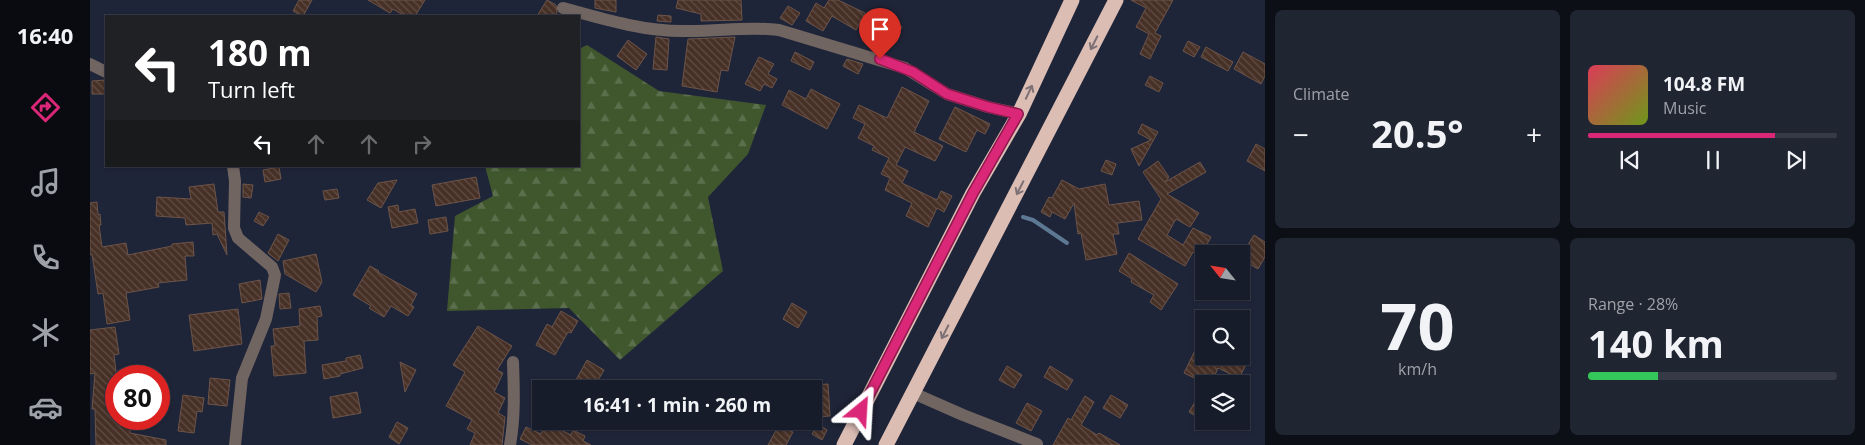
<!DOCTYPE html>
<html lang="en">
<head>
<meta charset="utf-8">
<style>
  :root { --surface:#171c2a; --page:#202532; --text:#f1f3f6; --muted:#9ea1a8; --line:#363a47; --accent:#db2777 }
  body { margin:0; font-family:"Open Sans",sans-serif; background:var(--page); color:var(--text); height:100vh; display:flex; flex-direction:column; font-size:19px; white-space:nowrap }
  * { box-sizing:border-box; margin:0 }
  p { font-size:16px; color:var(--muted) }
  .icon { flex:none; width:28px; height:28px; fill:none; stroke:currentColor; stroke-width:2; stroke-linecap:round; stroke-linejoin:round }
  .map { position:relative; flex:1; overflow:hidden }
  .details { display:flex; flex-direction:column; gap:10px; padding:10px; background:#0d0f17; width:600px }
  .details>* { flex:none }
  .top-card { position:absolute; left:15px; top:15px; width:475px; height:152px; border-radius:0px; box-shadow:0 1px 4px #0004,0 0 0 1px var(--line); background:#202124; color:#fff; overflow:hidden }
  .needle { width:32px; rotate:300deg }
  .tools { position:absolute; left:1105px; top:245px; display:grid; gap:10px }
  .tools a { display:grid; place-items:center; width:55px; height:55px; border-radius:0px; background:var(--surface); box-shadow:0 1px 4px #0004,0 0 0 1px var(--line); font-size:25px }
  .speed { position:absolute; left:15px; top:365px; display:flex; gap:10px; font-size:25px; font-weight:700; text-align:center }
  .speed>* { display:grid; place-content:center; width:65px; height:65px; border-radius:50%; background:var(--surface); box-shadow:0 1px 4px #0004,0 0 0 1px var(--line); line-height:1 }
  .speed .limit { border:8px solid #d22; background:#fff; color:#111 }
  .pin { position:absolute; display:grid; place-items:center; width:42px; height:42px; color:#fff; margin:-51px -21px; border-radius:50% 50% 50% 0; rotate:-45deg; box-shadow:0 0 5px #0007 }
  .pin .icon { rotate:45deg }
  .me { position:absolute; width:55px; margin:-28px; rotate:27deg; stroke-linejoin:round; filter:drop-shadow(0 0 4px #0008) }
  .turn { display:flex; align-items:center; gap:18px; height:105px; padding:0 20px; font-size:22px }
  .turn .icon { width:65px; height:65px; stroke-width:2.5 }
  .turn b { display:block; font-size:35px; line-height:42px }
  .lanes { display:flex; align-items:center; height:48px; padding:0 20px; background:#0003; justify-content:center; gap:25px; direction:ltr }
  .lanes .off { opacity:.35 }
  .big { font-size:38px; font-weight:700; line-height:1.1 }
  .details .widget { flex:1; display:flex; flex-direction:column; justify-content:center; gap:8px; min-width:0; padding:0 18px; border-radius:8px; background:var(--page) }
  .details .dial { align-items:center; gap:0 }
  .dial b { font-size:65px; line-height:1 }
  .song { display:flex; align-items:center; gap:15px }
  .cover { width:60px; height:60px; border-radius:8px; background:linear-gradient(135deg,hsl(350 70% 55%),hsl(80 70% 35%)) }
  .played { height:5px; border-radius:2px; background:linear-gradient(90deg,var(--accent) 75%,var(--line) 75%) }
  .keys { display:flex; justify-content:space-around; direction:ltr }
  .heat { display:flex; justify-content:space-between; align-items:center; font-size:28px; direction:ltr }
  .charge { height:8px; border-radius:4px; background:linear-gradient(90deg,#34c759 28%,var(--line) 0) }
  .details .tiles { flex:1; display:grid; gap:10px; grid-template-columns:repeat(2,1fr) }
  .trip { position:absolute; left:442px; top:380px; width:290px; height:50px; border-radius:0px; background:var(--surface); box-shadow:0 1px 4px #0004,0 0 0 1px var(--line); font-weight:700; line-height:50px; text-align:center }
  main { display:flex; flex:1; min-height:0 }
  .tab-bar { display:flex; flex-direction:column; width:90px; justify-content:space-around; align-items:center; background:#090b11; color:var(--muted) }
  .tab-bar .icon { width:35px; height:35px }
  .tab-bar .selected { color:var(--accent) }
  .tab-bar b { font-size:22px; color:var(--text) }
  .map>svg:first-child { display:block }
</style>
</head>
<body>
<main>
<nav class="tab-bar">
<b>16:40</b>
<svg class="icon selected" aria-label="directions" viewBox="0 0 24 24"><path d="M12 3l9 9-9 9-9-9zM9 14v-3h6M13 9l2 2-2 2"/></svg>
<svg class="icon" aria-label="music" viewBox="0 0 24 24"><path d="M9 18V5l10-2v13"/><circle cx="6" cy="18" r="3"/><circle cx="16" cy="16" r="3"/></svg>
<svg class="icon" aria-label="phone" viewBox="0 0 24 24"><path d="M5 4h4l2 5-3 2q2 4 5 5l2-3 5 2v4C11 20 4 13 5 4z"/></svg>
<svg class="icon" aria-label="climate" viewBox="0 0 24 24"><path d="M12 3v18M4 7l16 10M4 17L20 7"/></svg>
<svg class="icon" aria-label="car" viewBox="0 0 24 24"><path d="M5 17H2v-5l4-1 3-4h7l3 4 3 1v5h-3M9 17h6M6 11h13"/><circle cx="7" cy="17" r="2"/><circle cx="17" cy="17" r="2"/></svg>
</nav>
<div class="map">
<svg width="1175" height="445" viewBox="0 0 1175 445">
  <defs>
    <pattern id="forest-firs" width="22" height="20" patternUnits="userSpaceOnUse" patternTransform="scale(1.25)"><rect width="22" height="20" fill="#40572e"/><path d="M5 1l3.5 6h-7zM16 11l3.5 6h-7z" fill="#5b6f4d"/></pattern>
    <pattern id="building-back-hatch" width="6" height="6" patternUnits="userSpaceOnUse" patternTransform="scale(1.25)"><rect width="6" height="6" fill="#473026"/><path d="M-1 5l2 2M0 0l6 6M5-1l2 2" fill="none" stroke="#614e46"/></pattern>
  </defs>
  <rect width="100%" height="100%" fill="#1f2538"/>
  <!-- forest -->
  <path fill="url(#forest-firs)" d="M497,45L569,91L676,105L658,154L618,197L633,271L530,360L479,308L357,311L365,216L403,196L395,166H489V49Z"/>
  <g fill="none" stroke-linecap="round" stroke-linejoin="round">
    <!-- stream -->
    <path stroke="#5d7893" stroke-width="4" d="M933,217L943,220L977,243"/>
  </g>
  <!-- building -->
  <g fill="url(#building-back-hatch)" stroke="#6c5449">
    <path d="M209,0H222L213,16L203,11Z"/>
    <path d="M278,0H335L325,16H315L303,9L300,13Z"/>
    <path d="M457,0L466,5L467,13L465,16H447Z"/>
    <path d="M505,0H526V12L505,8Z"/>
    <path d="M588,0H651L652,20L611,21V14L586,8Z"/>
    <path d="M739,0H748L775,13L766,30L742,16L733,31L716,21L726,3L734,8Z"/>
    <path d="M1041,0H1083L1065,33L1071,36L1060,59L1050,54L1059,34L1046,27L1056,8Z"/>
    <path d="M698,6L710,13L702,25L690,18Z"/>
    <path d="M568,15L581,16V22L567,21Z"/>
    <path d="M799,20L812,27L805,39L793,32Z"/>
    <path d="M566,37L579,39L577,70L563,69Z"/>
    <path d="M645,37L638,71L631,70L627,92L592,86L598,39Z"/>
    <path d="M538,40L557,54L546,70L527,56Z"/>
    <path d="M1098,41L1110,47L1104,57L1093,51Z"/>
    <path d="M1116,47L1143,62L1138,71L1111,57Z"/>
    <path d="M705,52L724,62L720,70L701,61Z"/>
    <path d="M1153,52L1175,64V76L1171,84L1144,69Z"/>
    <path d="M669,57L684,64L678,74L687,79L682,88L674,84L670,91L655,84Z"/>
    <path d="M757,59L773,64L768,74L753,66Z"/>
    <path d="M1060,76L1073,83L1069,92L1055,85Z"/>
    <path d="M15,80V94H2V81Z"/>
    <path d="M812,87L839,101L824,132L853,146L845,161L815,147L806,165L818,171L812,183L847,200L851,191L862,196L854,212L847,208L838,227L816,216L822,203L795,190L800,178L791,174L799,158L782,150L784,146L768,138L775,124L763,118L769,105L797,118Z"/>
    <path d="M721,89L750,104L737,129L692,105L699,90L716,99Z"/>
    <path d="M865,107L900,124L895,134L887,130L876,152L849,139Z"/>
    <path d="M1052,124L1068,132L1049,166L1041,149L1061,140L1048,133Z"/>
    <path d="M1166,144L1175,149V171L1157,161Z"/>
    <path d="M1016,160L1026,164L1022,175L1011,171Z"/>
    <path d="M1068,161L1079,177L1075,182L1110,162L1116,172L1077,194L1109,213L1100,227L1086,219L1077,235L1093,245L1103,228L1121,237L1116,246L1129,254H1114V258L1103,252L1095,266L1048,239L1071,199L1053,172Z"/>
    <path d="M189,167L191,179L175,182L173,170Z"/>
    <path d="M386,177L390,198L346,206L342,185Z"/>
    <path d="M307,180L291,208L277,200L288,183Z"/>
    <path d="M972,180L989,189L1015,184L1019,205L1049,201L1052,220L1027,223L1029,234H1023L1027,254L996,260L991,233L988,234L984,203L975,219L962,212L960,217L951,212L959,197L962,198Z"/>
    <path d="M124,184L128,212H134L137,255L127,234L123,235L122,223L96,225L95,218L66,216L67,197L101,199L99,187Z"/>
    <path d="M153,184L163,185L161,198L153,197Z"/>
    <path d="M247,189L249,198L235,200L233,191Z"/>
    <path d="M7,202L8,215L10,214L11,225H9L12,247L36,243L38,255L82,246V244L103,242L104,256H95L97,280L68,283L69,287L36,293L40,320L17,324L13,293L8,294L2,254L0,255V203Z"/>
    <path d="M308,205L309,212L325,209L328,223L302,228L298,207Z"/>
    <path d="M169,212L179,217L173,226L164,221Z"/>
    <path d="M356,217L358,231L340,234L338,220Z"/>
    <path d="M188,234L199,240L188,261L178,253Z"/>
    <path d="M1164,235L1175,242V257L1168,269L1151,259V256Z"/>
    <path d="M1039,253L1088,284L1071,310L1060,302L1064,295L1041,282L1042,279L1029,271Z"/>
    <path d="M226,254L232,282L226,292L195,274L193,261Z"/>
    <path d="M280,266L289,271L288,272L327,294L321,305L324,307L318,316L301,306L294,317L279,308L281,306L263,295Z"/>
    <path d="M170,280L172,299L152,303L149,284Z"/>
    <path d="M199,293L201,308L190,309L189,294Z"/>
    <path d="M702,303L717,312L708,328L693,319Z"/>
    <path d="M230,306L232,316L227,317L228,340L214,341L216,373L184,376L181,346H185L183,329L210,326L209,309Z"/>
    <path d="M148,309L152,344L104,351L99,315Z"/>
    <path d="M471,311L488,321L481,333L478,332L465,355L446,345L457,324L462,327Z"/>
    <path d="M388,326L422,346L407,370L413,373L404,392L415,398L408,413L415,417L412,445H380L385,433L377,429L382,420L356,406L375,372L363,365Z"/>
    <path d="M25,327L29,354L24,355L26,372V419H39L40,433L76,440V445H6L5,409H2L5,373L0,374V330Z"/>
    <path d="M1114,332V356H1154L1159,359L1149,378L1128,368L1121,384H1117L1094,373Z"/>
    <path d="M270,355L273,368L250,374V376L234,379L232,365L256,361V358Z"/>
    <path d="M497,360L514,370L503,389H481Z"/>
    <path d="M310,362L326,370L315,392Z"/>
    <path d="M917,366L932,375L924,388L909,380Z"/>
    <path d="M960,366L983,380L977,390L954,377Z"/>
    <path d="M120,378L140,380L137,406L118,404Z"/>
    <path d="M738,384L740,416L724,417V385Z"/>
    <path d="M1114,387V421L1099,412Z"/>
    <path d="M267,392L271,413L243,418L240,397Z"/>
    <path d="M93,395L114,398L112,412L107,411L104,433L88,431Z"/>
    <path d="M1021,395L1038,405L1030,418L1013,408Z"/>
    <path d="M995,396L1004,402L991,425L1007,435L1009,433L1030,445H963L978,418L981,420Z"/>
    <path d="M937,403L952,411L941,431L926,423Z"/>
    <path d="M307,422L318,428L309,444L299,437Z"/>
    <path d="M456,423L481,435L483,430L495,436L493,441L501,445H442L430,439L436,427L451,434Z"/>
    <path d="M728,424L737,430L732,440L722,434Z"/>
    <path d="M689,425L703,432L696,445H678Z"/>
  </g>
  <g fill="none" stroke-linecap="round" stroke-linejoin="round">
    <!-- street -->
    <g stroke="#716562" stroke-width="12">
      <path d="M473,8C513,19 552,31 593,31C626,32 658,26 689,30L815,68L857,94L898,107L929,114"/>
      <path d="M0,64L16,72"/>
      <path d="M143,166L145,181L144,228L148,238L182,267L185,275L176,319L152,378L145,445"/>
      <path d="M823,393L873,415L947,444"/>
      <path d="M420,445C425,417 424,390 423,362"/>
    </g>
    <!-- highway -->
    <g stroke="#dbbdb4" stroke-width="15">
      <path d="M754,445L883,193L929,114L982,0"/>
      <path d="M796,445L1026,0"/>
    </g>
  </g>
  <!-- one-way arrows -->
  <defs><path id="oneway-shaft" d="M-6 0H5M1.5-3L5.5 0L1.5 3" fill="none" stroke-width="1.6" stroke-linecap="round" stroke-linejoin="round" transform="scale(1.25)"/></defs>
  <g stroke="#7d7176">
    <use href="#oneway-shaft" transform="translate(1004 43) rotate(117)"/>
    <use href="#oneway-shaft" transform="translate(939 92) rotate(-65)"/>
    <use href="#oneway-shaft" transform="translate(930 188) rotate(117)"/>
    <use href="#oneway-shaft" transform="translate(855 332) rotate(117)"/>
  </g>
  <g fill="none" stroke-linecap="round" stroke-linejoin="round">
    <defs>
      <path id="route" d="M771,411L883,193L928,114L898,107L857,94L823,72L790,59"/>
    </defs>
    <!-- route casing -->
    <use href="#route" stroke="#8e194d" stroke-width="12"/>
    <!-- route -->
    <use href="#route" stroke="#db2777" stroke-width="9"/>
  </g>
</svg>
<div class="tools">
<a><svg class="needle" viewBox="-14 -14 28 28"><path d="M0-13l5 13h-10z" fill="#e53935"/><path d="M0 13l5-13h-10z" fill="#9ea1a8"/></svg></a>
<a><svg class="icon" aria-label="search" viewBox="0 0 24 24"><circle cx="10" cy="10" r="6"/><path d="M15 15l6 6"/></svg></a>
<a><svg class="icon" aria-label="layers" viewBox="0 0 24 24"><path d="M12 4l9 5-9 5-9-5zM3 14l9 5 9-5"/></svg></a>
</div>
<div class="speed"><div class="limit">80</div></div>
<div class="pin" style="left:790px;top:59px;background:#d93025"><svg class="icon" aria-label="arrive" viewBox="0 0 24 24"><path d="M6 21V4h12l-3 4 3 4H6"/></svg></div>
<svg class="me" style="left:771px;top:411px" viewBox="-20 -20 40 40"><path d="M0-17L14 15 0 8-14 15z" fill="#db2777" stroke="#fff" stroke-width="4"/></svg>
<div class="trip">16:41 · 1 min · 260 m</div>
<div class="top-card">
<div class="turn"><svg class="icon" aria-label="left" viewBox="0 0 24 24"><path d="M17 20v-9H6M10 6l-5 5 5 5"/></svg><div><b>180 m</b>Turn left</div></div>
<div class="lanes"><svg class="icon" aria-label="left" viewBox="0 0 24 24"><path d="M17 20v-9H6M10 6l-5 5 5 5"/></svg><svg class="icon off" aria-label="ahead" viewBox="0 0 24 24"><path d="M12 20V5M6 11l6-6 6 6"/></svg><svg class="icon off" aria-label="ahead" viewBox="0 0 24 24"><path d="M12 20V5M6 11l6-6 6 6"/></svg><svg class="icon off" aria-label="right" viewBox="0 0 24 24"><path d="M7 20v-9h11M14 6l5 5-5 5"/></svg></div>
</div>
</div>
<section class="details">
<div class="tiles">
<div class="widget"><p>Climate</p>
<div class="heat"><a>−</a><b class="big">20.5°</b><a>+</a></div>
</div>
<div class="widget">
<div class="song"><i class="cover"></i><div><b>104.8 FM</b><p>Music</p></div></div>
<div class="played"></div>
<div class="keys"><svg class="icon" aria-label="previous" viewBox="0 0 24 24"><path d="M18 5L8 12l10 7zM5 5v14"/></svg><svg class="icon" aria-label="pause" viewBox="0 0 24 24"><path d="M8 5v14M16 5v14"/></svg><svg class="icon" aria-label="next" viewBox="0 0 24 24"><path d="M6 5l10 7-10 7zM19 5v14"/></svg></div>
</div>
<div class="widget dial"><b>70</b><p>km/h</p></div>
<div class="widget"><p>Range · 28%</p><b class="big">140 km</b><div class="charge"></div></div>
</div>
</section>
</main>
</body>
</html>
